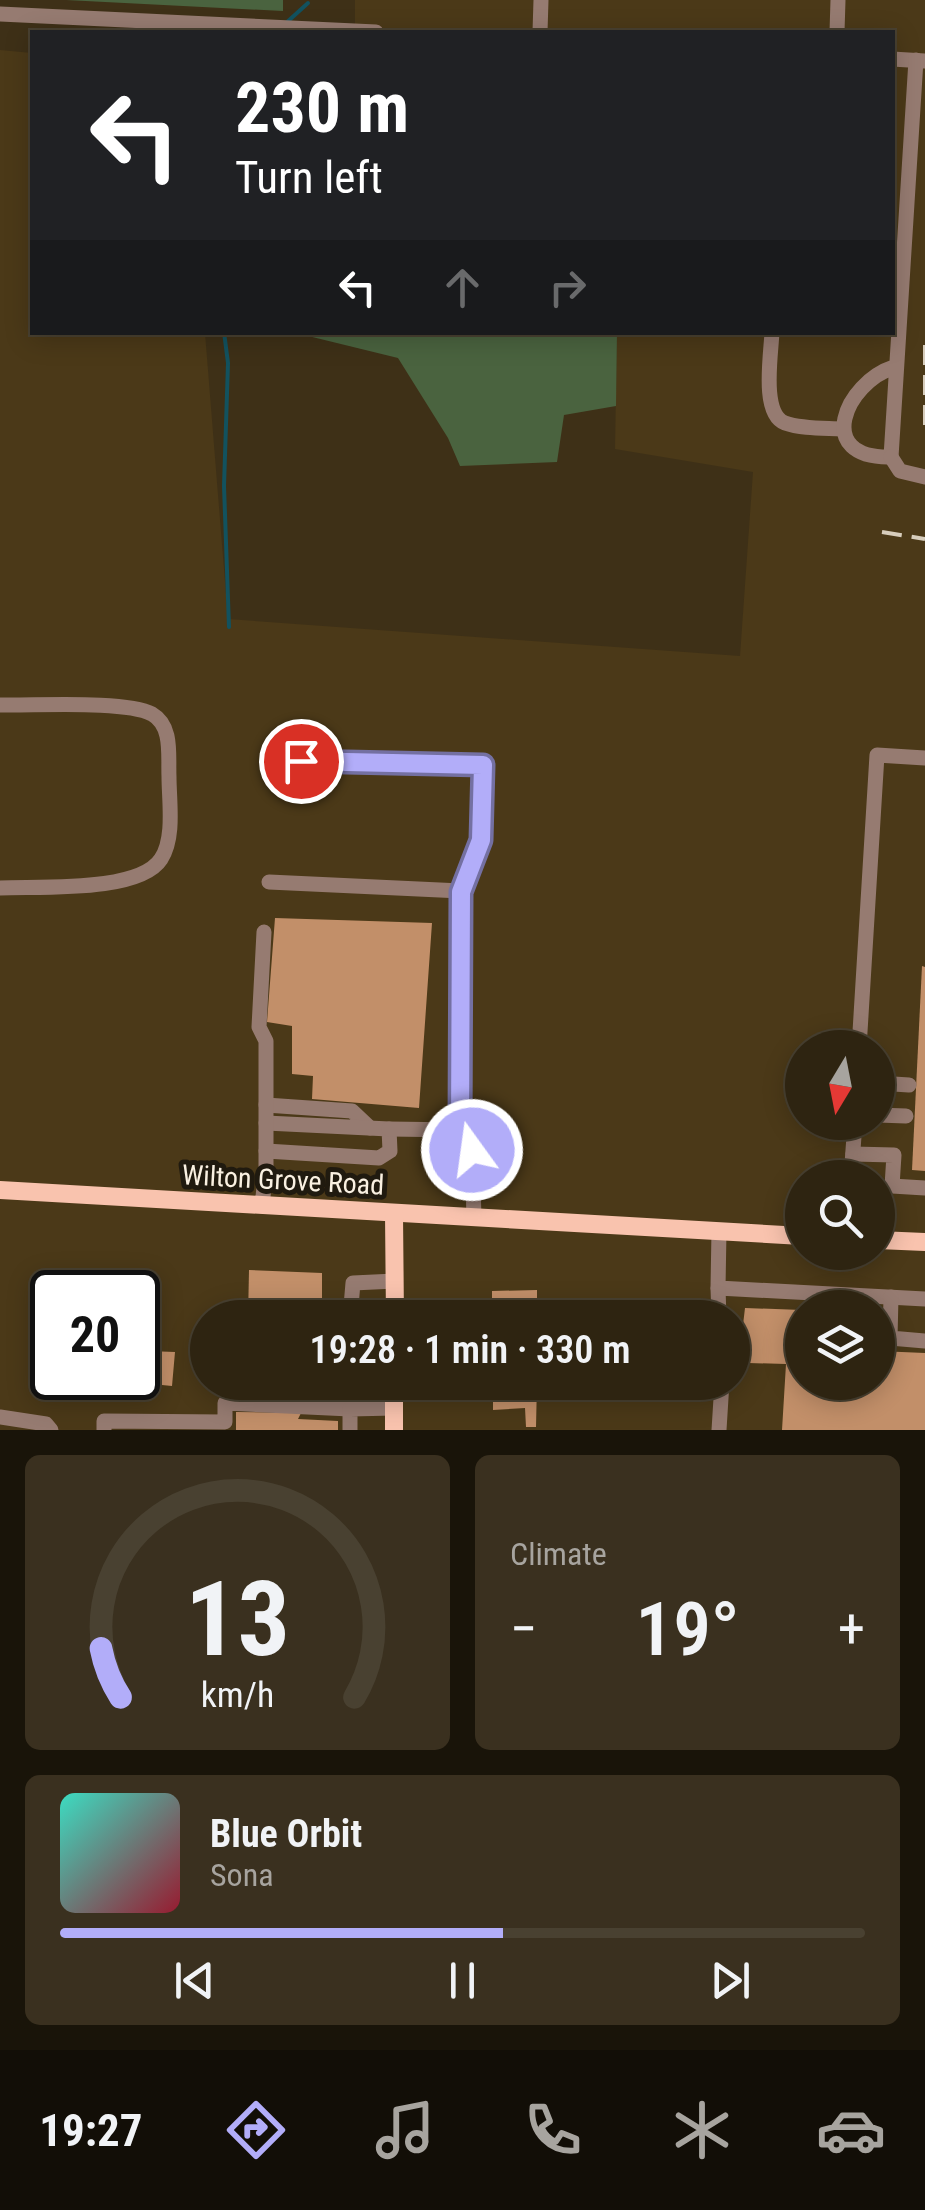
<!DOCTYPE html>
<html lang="en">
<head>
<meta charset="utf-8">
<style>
  :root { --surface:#2e2411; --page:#3a301f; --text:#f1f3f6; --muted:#a7a49f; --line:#494131; --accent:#b2adf9 }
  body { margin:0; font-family:"Roboto Condensed",sans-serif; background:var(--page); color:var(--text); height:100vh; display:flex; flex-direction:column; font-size:38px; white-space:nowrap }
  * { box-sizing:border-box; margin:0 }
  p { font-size:32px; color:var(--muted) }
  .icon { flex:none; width:55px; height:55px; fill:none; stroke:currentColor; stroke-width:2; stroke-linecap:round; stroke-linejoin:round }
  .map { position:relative; height:1430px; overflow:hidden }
  .sheet { display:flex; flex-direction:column; gap:25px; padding:25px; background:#191409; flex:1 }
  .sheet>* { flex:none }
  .banner { position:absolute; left:30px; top:30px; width:865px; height:305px; border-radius:0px; box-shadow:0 5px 25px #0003,0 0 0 2px var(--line); background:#202124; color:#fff; overflow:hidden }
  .needle { width:65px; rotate:190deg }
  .controls { position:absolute; left:785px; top:1030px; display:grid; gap:20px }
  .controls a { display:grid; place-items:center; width:110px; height:110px; border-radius:50%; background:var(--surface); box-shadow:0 5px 25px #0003,0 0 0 2px var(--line); font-size:50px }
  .speed { position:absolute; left:30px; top:1270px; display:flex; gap:20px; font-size:50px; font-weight:700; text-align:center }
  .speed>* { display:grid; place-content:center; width:130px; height:130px; border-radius:50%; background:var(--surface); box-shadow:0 5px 25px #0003,0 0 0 2px var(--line); line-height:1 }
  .speed .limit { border:5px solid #111; border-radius:15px; background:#fff; color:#111 }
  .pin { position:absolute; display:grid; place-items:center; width:85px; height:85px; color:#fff; margin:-42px; border:5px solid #fff; border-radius:50%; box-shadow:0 2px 10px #0007 }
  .me { position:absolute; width:110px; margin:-55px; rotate:346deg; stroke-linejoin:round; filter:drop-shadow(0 0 8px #0008) }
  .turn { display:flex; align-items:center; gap:35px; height:210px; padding:0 40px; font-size:45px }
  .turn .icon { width:130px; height:130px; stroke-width:2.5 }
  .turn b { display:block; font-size:70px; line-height:85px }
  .lanes { display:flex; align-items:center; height:95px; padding:0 40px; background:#0003; justify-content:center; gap:50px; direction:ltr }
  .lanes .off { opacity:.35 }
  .big { font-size:75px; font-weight:600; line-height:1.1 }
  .sheet .widget { flex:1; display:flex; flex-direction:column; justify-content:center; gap:15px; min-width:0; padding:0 35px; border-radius:15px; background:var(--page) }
  .sheet .dial { align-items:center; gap:0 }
  .dial svg { height:260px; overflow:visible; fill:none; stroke:var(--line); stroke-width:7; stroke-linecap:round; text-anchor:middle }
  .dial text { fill:var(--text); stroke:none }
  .song { display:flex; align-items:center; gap:30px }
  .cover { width:120px; height:120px; border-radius:15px; background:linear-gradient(135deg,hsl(170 70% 55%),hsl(350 70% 35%)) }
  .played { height:10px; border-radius:5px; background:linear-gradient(90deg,var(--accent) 55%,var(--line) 55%) }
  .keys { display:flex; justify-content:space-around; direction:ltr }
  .heat { display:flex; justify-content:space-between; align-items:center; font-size:55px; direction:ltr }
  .sheet .tiles { flex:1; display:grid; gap:25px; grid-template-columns:1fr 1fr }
  .widget:last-child { grid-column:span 2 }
  .trip { position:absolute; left:190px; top:1300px; width:560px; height:100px; border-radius:50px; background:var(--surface); box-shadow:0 5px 25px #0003,0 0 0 2px var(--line); font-weight:600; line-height:100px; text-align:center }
  .menu { display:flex; height:160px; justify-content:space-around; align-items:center; background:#120e07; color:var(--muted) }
  .menu .icon { width:70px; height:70px }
  .menu .selected { color:var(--accent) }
  .menu b { font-size:45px; color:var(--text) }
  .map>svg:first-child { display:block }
</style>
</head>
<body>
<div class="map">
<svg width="925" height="1430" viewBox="0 0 925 1430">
  <rect width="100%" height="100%" fill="#3e3017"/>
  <!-- built -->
  <path fill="#4b3918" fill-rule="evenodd" d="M355,0H925V1430H0V50L32,53V332L205,333L228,619L740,656L753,472L615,449L617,333L892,332V32H355ZM802,1048H878V1122H802ZM802,1178H878V1252H802ZM52,1292H138V1378H52ZM802,1308H878V1382H802ZM208,1318H732V1382H208Z"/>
  <!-- green -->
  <g fill="#4a633f">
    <path d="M66,0H283V11Z"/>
    <path d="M296,333H617L616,406L564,415L557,462L460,466L448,438L398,358Z"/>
  </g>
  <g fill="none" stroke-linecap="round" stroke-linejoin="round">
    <!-- stream -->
    <g stroke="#12525f" stroke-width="4">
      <path d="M286,23L308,3"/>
      <path d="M224,332L228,363L224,486L229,627"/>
    </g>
  </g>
  <!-- building -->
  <g fill="#c28f69">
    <path d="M275,918L432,923L419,1108L312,1099L313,1076L292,1074V1026L267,1022Z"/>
    <path d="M922,966L925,967V1171L912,1170Z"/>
    <path d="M249,1270L322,1273V1318H248Z"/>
    <path d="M537,1290V1318H492V1291Z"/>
    <path d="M745,1308L802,1310V1382H878V1351L925,1353V1430H782L786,1364L748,1363L749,1350H740Z"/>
    <path d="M138,1322L149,1323L148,1351L175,1352L172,1386L112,1380V1378H138Z"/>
    <path d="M493,1382H537L536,1427H526L525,1408L493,1410Z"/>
    <path d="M236,1412L301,1413L298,1419L338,1421V1430H236Z"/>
  </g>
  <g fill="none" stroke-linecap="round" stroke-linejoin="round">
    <!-- minor -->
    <g stroke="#967b71" stroke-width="15">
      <path d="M0,14L376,32"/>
      <path d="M540,32L541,0"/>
      <path d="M837,32L838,0"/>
      <path d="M892,59L925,61"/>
      <path d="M772,332C771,355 761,414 785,423C802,429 824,428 842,429"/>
      <path d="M894,367C845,383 813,459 891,457L916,60"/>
      <path d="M891,457L900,471L925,477"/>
      <path d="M0,705C34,706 125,700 152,714C173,726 168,755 169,777C169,801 175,838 161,859C139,893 38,886 0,888"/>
      <path d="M301,761L483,765L481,840L461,891"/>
      <path d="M269,882L461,891L460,1130L472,1150L474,1218"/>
      <path d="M859,1048L877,755L925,758"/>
      <path d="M878,1083L909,1085"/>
      <path d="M266,1105L352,1111L370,1128"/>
      <path d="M878,1115L906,1116"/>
      <path d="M266,1123L389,1129L390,1151L379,1158L266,1151"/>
      <path d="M389,1129L460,1130"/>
      <path d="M853,1154L894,1155L892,1186L925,1188"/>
      <path d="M851,1178L855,1122"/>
      <path d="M262,1206L266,1169V1041L259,1027L264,932"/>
      <path d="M719,1231L718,1288L925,1299"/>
      <path d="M718,1288L719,1318"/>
      <path d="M891,1297L890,1338L925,1341"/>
      <path d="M350,1318L353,1283L395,1281"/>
      <path d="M0,1417L46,1424L51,1430"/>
      <path d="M104,1430V1421L225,1422V1403L350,1409"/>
      <path d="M350,1430V1409L394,1408"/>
      <path d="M719,1430L722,1382"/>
    </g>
    <!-- major -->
    <g stroke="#f9c3ae" stroke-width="18">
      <path d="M0,1190L802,1236"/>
      <path d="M394,1214L395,1318"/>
      <path d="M878,1240L925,1242"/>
      <path d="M394,1430V1382"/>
    </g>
    <!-- rail -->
    <g stroke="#d7cdbc" stroke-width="4" stroke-dasharray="20 10" stroke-linecap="butt">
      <path d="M925,345V425"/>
      <path d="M882,532L925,539"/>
    </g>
  </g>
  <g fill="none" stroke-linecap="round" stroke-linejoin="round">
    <defs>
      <path id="route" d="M301,761L483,765L481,840L461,892L460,1130L472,1150"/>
    </defs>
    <!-- route casing -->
    <use href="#route" stroke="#7470a2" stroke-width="25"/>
    <!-- route -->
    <use href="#route" stroke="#b2adf9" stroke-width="18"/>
  </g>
  <g text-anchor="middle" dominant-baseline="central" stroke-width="10" stroke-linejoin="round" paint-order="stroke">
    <!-- street labels -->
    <g font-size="28" fill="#faf1e2" stroke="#201a0f">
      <text transform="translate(283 1180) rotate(3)">Wilton Grove Road</text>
    </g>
  </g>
</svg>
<div class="controls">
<a><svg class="needle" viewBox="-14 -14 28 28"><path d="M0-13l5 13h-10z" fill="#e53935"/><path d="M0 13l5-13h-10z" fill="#a7a49f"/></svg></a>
<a><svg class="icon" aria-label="search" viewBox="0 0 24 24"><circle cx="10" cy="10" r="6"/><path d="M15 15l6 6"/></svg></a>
<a><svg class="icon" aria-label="layers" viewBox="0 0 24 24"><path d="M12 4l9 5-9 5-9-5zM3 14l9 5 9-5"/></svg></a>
</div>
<div class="speed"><div class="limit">20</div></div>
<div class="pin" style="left:301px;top:761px;background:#d93025"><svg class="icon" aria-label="arrive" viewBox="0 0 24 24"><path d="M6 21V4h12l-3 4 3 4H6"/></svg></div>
<svg class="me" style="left:472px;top:1150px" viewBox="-20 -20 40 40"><circle r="17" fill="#b2adf9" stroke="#fff" stroke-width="3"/><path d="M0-11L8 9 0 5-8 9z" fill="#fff"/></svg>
<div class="trip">19:28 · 1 min · 330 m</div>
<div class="banner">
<div class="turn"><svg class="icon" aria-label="left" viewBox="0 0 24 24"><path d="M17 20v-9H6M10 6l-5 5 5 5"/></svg><div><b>230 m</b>Turn left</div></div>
<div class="lanes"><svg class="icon" aria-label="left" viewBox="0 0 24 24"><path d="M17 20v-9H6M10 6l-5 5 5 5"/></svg><svg class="icon off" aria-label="ahead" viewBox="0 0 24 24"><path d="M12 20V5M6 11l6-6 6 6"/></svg><svg class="icon off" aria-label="right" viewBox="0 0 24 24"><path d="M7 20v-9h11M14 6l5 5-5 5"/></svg></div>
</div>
</div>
<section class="sheet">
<div class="tiles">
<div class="widget dial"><svg viewBox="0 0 100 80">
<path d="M14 69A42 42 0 1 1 86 69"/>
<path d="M14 69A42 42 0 0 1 8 54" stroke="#b2adf9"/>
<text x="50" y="56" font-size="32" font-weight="700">13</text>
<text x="50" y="72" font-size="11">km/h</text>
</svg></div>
<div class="widget"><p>Climate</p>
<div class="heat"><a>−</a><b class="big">19°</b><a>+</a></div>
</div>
<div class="widget">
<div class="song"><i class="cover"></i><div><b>Blue Orbit</b><p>Sona</p></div></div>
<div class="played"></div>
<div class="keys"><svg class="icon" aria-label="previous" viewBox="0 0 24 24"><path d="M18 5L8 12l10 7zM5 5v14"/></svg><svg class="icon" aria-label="pause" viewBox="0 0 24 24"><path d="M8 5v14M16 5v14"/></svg><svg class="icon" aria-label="next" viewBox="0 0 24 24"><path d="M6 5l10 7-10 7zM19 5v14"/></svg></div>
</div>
</div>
</section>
<nav class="menu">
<b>19:27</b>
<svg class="icon selected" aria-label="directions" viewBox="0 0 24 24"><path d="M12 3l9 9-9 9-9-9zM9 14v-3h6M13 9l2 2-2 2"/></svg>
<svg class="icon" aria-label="music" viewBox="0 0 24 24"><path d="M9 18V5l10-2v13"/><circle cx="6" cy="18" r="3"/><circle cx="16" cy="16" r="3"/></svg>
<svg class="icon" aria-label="phone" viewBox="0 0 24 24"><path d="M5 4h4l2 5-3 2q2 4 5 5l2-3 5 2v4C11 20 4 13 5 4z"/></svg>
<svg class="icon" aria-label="climate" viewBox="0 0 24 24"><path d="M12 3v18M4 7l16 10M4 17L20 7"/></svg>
<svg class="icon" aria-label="car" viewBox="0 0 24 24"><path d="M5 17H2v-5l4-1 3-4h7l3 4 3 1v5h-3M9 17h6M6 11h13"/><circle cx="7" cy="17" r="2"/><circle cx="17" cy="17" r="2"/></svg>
</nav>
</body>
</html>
